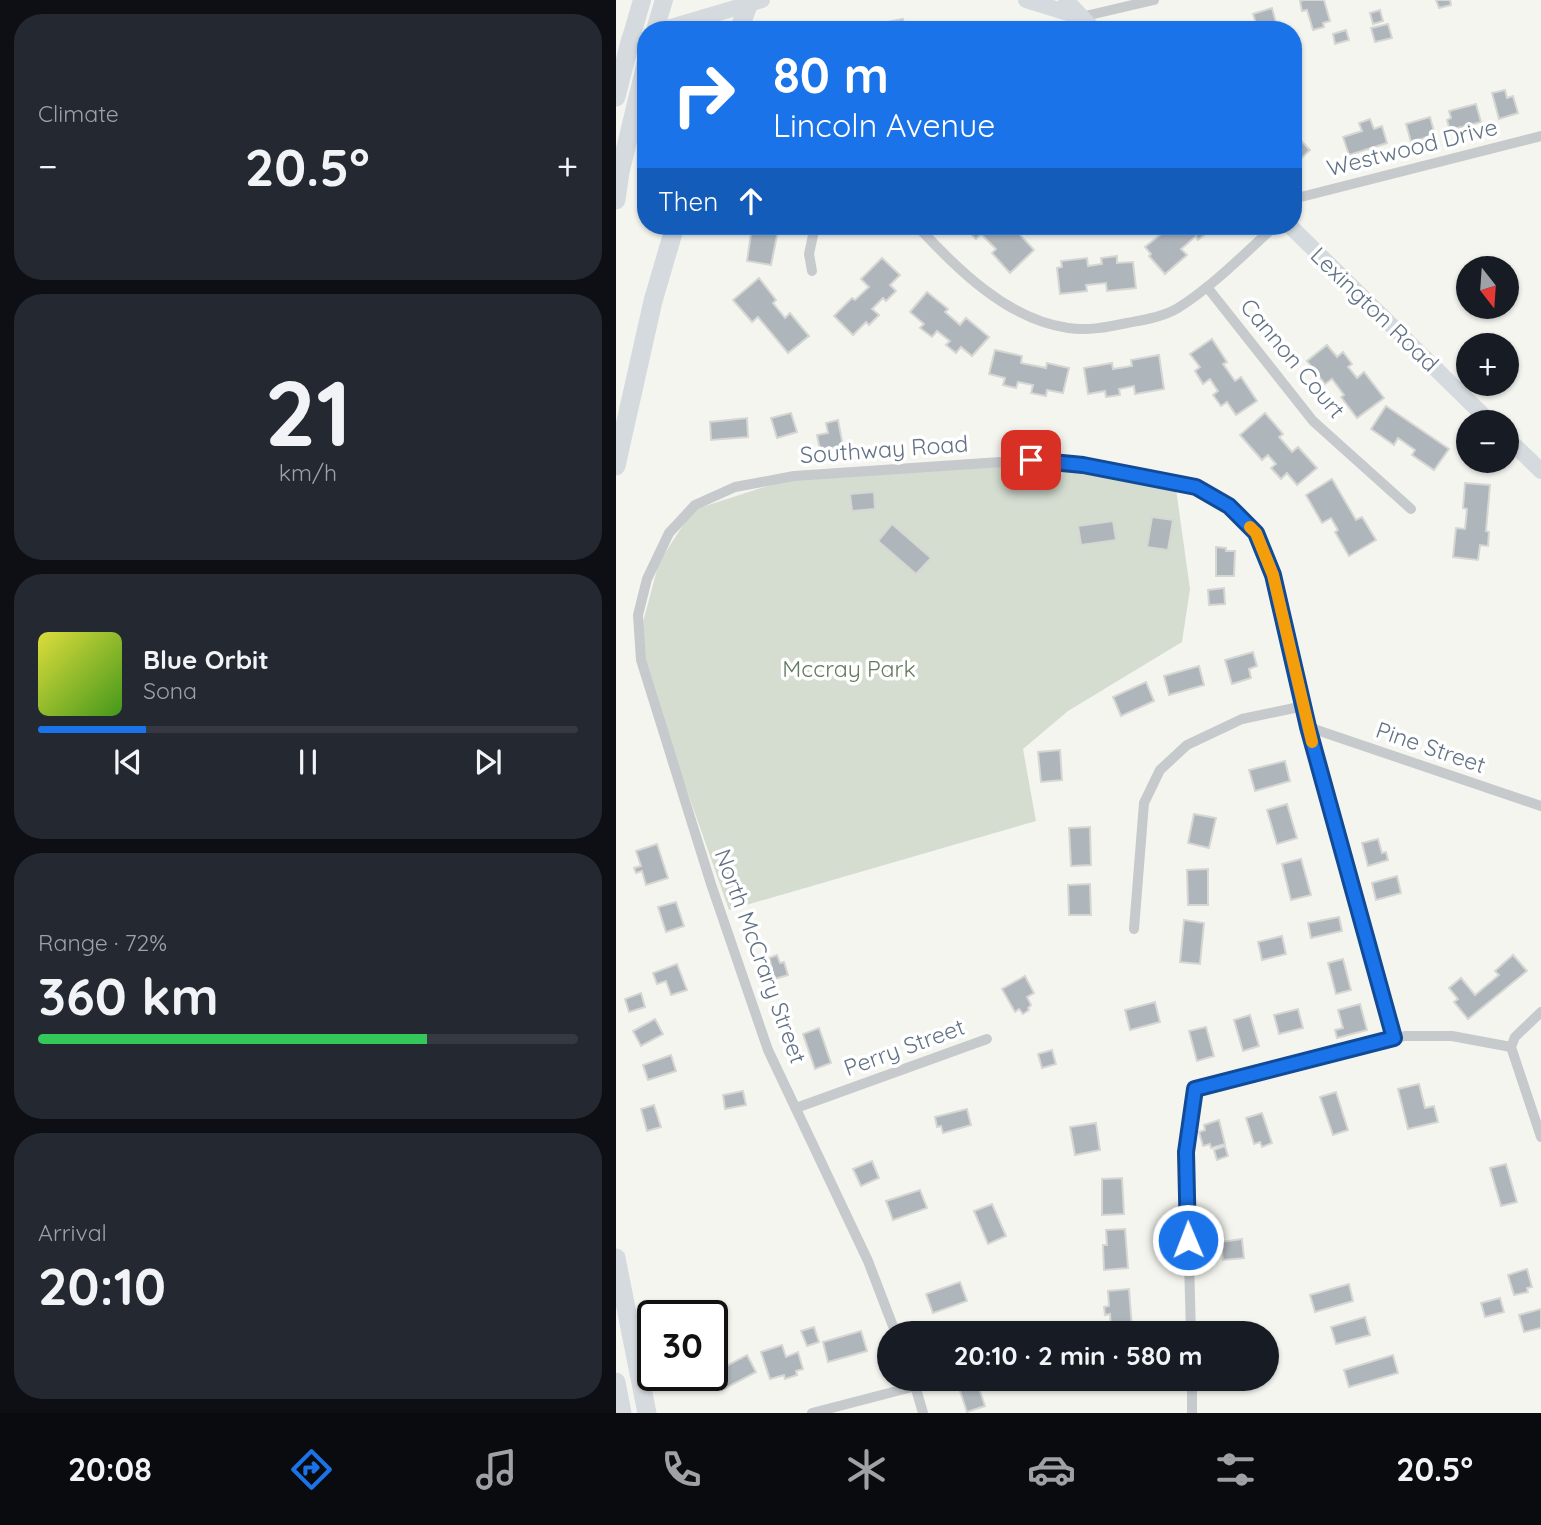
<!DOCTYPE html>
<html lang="en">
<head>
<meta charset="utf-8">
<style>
  :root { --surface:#171b24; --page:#242831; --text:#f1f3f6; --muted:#9ea1a6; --line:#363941; --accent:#1a73e8 }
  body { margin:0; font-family:Quicksand,sans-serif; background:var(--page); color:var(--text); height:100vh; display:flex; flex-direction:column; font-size:26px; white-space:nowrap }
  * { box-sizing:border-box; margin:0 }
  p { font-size:23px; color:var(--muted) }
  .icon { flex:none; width:38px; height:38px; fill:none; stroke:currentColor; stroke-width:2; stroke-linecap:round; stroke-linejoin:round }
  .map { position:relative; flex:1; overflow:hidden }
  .sheet { display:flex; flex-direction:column; gap:14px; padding:14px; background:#0d0f14; width:616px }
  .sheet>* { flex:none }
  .banner { position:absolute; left:21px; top:21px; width:665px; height:214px; border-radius:28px; box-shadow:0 2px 5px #0004; background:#1a73e8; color:#fff; overflow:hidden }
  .needle { width:46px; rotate:163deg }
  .fabs { position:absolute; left:840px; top:256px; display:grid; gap:14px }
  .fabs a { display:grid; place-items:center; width:63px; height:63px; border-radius:50%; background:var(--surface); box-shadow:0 2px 5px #0004; font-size:35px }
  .speed { position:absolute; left:21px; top:1300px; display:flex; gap:14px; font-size:35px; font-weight:700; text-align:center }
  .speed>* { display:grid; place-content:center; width:91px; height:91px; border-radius:50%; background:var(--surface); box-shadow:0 2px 5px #0004; line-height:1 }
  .speed .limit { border:4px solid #111; border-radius:10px; background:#fff; color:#111 }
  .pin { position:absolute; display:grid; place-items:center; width:60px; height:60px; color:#fff; margin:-30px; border-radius:14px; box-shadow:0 4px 10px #0006 }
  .me { position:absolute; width:77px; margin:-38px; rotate:359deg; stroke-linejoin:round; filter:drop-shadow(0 0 5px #0008) }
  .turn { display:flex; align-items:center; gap:24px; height:147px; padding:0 21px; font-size:32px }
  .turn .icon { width:91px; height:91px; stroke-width:2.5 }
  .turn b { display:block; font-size:49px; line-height:60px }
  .then { display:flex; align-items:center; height:66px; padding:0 21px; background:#0003; gap:14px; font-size:26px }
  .big { font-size:52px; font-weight:700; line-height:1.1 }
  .sheet .tile { flex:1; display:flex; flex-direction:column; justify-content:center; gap:10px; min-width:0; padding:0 24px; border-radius:28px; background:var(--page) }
  .sheet .dial { align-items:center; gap:0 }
  .dial b { font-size:91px; line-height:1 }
  .song { display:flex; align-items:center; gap:21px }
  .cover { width:84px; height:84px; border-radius:10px; background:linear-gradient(135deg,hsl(60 70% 55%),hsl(100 70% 35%)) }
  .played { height:7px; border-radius:4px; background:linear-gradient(90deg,var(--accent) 20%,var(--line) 20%) }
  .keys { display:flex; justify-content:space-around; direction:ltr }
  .heat { display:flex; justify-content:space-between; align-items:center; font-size:38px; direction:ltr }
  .charge { height:10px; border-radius:5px; background:linear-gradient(90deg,#34c759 72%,var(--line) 0) }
  .trip { position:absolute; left:261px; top:1321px; width:402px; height:70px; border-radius:35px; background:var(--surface); box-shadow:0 2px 5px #0004; font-weight:700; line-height:70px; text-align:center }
  .dock { display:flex; height:112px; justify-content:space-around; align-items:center; background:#090b0e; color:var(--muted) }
  .dock .icon { width:49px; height:49px }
  .dock .selected { color:var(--accent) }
  .dock b { font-size:32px; color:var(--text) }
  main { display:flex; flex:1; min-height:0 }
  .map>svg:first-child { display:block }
</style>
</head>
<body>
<main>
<section class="sheet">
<div class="tile"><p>Climate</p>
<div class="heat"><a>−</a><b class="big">20.5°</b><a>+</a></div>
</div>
<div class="tile dial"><b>21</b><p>km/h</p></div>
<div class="tile">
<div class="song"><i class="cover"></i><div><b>Blue Orbit</b><p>Sona</p></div></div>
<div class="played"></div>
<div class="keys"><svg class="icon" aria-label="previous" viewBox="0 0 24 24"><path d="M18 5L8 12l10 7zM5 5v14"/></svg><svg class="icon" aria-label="pause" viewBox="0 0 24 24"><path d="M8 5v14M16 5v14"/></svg><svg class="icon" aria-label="next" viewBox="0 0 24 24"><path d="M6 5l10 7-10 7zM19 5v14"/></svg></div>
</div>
<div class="tile"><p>Range · 72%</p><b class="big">360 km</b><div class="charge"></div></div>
<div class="tile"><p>Arrival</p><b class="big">20:10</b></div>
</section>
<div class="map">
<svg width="925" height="1413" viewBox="0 0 925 1413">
  <rect width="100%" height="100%" fill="#f5f5f0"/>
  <!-- green -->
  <path fill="#d5ddd1" d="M412,463L560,489L574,589L566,642L452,711L407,749L420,821L113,910L54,742L23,637L43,562L77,510L170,480Z"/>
  <!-- building -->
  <g fill="#aeb5bb" stroke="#d6d6d3" stroke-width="2">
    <path d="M688,0H708L714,21L707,23L708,27L697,30L691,10L686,11L684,1Z"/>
    <path d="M820,0H834L835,5L823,8Z"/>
    <path d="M656,8L662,30H642L637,14Z"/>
    <path d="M764,10L767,21L757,24L754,13Z"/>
    <path d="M287,19L289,30H262L261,24Z"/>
    <path d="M772,24L776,38L759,42L755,28Z"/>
    <path d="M730,30L733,40L719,44L717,34Z"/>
    <path d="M889,90L891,98L897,96L902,113L883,119L876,93Z"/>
    <path d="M860,104L865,122L834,130L831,120L835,118L833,111Z"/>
    <path d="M814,117L819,135L795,142L790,124Z"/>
    <path d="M754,119L758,129L766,126L771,143L733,155L727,137L746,131L743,123Z"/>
    <path d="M677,132L694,150L677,166Z"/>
    <path d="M136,226H163L155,265L131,261Z"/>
    <path d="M347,226H384L387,229L391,226H396L418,250L394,273L376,253L380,249L365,234L360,239Z"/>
    <path d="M561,226H599L582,240L580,236L565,249L571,255L549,274L533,256L535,254L529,247L549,231L552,234Z"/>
    <path d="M501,256V263L517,262L520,288L491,291L490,283L470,285L471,291L444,294L441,268L446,267L445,261L471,258L472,266L486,264L485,258Z"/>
    <path d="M266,258L284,275L274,285L280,291L270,301L267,298L256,309L263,315L253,325L250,322L237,335L218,316L236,298L239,300L253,287L245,279Z"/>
    <path d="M143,278L160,300L157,303L169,318L174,313L193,336L172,353L142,317L136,322L117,300Z"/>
    <path d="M311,292L332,309L329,312L344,325L350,318L373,337L356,356L345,347L340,353L330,345L334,341L321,331L316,337L304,328L308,324L294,312Z"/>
    <path d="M596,339L611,362L607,364L619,381L625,377L641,401L620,415L611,402L605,406L597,395L602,391L594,379L587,384L579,371L584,367L574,354Z"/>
    <path d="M711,345L721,357L727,352L736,364L732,367L741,378L748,372L768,398L741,418L725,397L728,395L716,379L709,384L691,361Z"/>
    <path d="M379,350L406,356L405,363L430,368L431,363L453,368L447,393L431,390L430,396L415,393L417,385L402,382L400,388L387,385L389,378L373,374Z"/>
    <path d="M543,355L548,389L519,394L518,386L503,389L504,395L490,397L489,391L472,394L468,368L496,363L497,369L516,366L515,360Z"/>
    <path d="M770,406L833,449L818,470L796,455L799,450L782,438L778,445L755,429Z"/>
    <path d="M175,413L181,432L161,438L155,418Z"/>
    <path d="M649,413L667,434L663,437L676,452L682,447L701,468L681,485L671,473L665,479L655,468L660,464L652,455L646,460L624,435Z"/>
    <path d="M131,418L132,437L95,440L94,422Z"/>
    <path d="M222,420L227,446L204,450L201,435L212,433L210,423Z"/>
    <path d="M716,479L740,520L746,517L760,540L733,556L719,532L722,530L715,518L706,523L690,495Z"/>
    <path d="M849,483L874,485L870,531L873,532L872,546L864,545L862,560L837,557L840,528L849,529L851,509L847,508Z"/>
    <path d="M258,492L259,509L236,511L234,494Z"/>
    <path d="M536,517L557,520L552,550L531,547Z"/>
    <path d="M497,521L500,540L465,545L462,526Z"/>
    <path d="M276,524L315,558L300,574L262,541Z"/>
    <path d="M600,547L610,548V551H619L618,576H600Z"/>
    <path d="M608,588L609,604L593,605L592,590Z"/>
    <path d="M637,652L641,666L633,669L635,678L616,684L609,660Z"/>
    <path d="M583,666L588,685L553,695L548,676Z"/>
    <path d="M530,682L538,701L505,716L497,697Z"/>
    <path d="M444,750L446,780L425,782L422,752Z"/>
    <path d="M669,761L674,781L639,791L633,770Z"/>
    <path d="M671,804L681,838L661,844L651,810Z"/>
    <path d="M578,814L600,818L593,848L572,843Z"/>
    <path d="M474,827L475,865L455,866L453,828Z"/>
    <path d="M762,839L766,853L770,852L772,860L752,866L746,843Z"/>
    <path d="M41,844L52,878L30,885L26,871L20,873L18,868L25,866L20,851Z"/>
    <path d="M685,859L695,895L675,900L666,864Z"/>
    <path d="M592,869V905H572L571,870Z"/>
    <path d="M781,876L785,893L760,900L756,883Z"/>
    <path d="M474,884L475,915H453L452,885Z"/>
    <path d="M60,902L68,926L50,932L42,907Z"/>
    <path d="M723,917L726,931L695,938L692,923Z"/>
    <path d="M568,920L588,923L584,964L564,962Z"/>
    <path d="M666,936L670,954L646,960L642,942Z"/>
    <path d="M161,955L164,963L168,962L172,975L152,981L147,966L155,964L153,958Z"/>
    <path d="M897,955L911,971L852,1019L838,1002L842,999L833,988L845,978L859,995L883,975L879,971Z"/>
    <path d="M727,959L735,990L720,994L712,963Z"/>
    <path d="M61,964L71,990L55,995L50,981L41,984L37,973Z"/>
    <path d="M409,976L418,993L411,997L415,1005L412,1008L413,1010L407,1014L403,1009L399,1012L386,989Z"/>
    <path d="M25,993L29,1007L13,1012L9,999Z"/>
    <path d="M539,1002L544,1022L514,1030L509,1010Z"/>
    <path d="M744,1004L751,1030L721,1038L719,1030L727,1028L722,1010Z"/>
    <path d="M682,1009L687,1028L663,1034L658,1015Z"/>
    <path d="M634,1015L643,1046L627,1051L618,1020Z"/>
    <path d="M39,1019L47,1034L25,1046L17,1031Z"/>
    <path d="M590,1027L598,1056L581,1061L573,1031Z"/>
    <path d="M203,1028L215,1063L199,1069L187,1034Z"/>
    <path d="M436,1050L440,1064L426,1068L422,1054Z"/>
    <path d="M55,1055L60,1071L32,1080L27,1065Z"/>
    <path d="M803,1084L809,1108L818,1106L822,1122L792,1129L782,1089Z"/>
    <path d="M127,1091L130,1105L109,1109L107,1095Z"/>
    <path d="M720,1092L732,1130L717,1135L704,1097Z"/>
    <path d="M38,1105L45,1127L31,1131L25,1109Z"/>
    <path d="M351,1109L355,1125L327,1133L325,1126L321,1127L319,1117Z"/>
    <path d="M646,1113L656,1143L646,1147L644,1142L638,1144L630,1118Z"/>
    <path d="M603,1120L609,1144L595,1148L594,1144L587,1146L583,1132L589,1130L588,1125Z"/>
    <path d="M480,1123L484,1150L459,1155L454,1127Z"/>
    <path d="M609,1146L612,1156L601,1160L598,1150Z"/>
    <path d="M256,1161L263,1178L245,1186L237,1169Z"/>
    <path d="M890,1164L901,1202L885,1206L874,1168Z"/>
    <path d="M506,1178L508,1214L486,1215V1179Z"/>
    <path d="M304,1190L311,1208L277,1220L270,1201Z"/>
    <path d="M376,1204L390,1236L372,1244L358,1211Z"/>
    <path d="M509,1229L512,1268L488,1270L487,1245H491L490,1230Z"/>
    <path d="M626,1239L628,1258L607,1260L605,1242Z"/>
    <path d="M911,1269L916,1287L911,1288L912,1292L898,1295L892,1275Z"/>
    <path d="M344,1282L351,1301L317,1313L310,1294Z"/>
    <path d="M733,1284L737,1301L699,1312L694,1295Z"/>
    <path d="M513,1289L516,1328L495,1330L494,1314L489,1315L488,1307L493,1306L492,1291Z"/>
    <path d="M884,1298L888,1312L869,1317L865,1303Z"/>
    <path d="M925,1309V1328L908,1332L903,1315Z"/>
    <path d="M749,1317L754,1335L720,1344L715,1327Z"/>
    <path d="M348,1322L351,1334H329L328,1328Z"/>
    <path d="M198,1327L203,1342L191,1346L185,1331Z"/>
    <path d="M245,1331L251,1351L212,1362L207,1342Z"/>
    <path d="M166,1345L170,1357L182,1352L187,1369L180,1371L181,1375L169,1379L168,1375L154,1379L145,1352Z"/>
    <path d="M131,1355L140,1372L106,1390L97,1373Z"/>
    <path d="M777,1355L782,1373L733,1387L728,1370Z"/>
    <path d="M340,1379H360L369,1406L351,1412Z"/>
  </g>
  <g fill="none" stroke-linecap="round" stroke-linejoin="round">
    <!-- street -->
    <g stroke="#c7cacd" stroke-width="10">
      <path d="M465,17L538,0"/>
      <path d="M677,199L925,136"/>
      <path d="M301,226C342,269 390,319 452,328C472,331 492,327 511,323C527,320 547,317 562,308C597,286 628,254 659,226"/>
      <path d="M196,271L193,254L199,226"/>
      <path d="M591,287L697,421L795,509"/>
      <path d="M692,727L925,806"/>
      <path d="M518,929L528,803L544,770L571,745L626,719L688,706"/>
      <path d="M925,1012L899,1037L895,1047L925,1137"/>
      <path d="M180,1108L371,1039"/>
      <path d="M280,1334L252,1261L152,1050L95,884L25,660L22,615L31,579L53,533L79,505L119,487L178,476L415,460L467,465L580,487L613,506L640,533L657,575L692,727L778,1038"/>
      <path d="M575,1334L570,1152L579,1089L789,1036H836L895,1047"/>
      <path d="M576,1379V1413"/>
      <path d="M298,1382L307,1413"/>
      <path d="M196,1413L300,1386"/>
    </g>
    <!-- secondary -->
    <g stroke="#d5dadf" stroke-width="16">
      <path d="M410,0L465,17"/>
      <path d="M450,0L478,30"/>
      <path d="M45,30L146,0"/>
      <path d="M674,226L874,422"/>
      <path d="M891,438L925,471"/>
    </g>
    <!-- primary -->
    <g stroke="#d5dadf" stroke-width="18">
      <path d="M39,30L48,0"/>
      <path d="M15,38L26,0"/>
    </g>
    <!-- highway -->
    <g stroke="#d5dadf" stroke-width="19">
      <path d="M123,30L134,0"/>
      <path d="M0,97L15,38"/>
      <path d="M0,200L4,172L30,64"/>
      <path d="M0,466L37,301L59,226"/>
      <path d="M0,1258L31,1413"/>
      <path d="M0,1382L6,1413"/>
    </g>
  </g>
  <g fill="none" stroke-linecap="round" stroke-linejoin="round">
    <defs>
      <path id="route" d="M415,460L467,465L580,487L613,506L640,533L657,575L692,727L778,1038L579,1089L570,1152L572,1240"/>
    </defs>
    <!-- route casing -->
    <use href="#route" stroke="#114b97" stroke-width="18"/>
    <!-- route -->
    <use href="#route" stroke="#1a73e8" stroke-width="12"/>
    <!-- slow -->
    <path stroke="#f59e0b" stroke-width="12" d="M634,527L640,533L657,575L696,742"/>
  </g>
  <g text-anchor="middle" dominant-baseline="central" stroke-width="7" stroke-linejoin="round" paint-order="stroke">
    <!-- street labels -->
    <g font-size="23" fill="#617285" stroke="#fff">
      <text transform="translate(796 147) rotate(-14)">Westwood Drive</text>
      <text transform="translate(759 309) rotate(44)">Lexington Road</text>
      <text transform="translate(677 358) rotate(50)">Cannon Court</text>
      <text transform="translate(268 449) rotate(-4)">Southway Road</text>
      <text transform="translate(815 747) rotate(19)">Pine Street</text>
      <text transform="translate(145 956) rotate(70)">North McCrary Street</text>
      <text transform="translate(288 1047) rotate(-20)">Perry Street</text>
    </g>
    <!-- park labels -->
    <g font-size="23" fill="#647b60" stroke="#fff">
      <text x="233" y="668">Mccray Park</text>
    </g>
  </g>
</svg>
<div class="fabs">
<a><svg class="needle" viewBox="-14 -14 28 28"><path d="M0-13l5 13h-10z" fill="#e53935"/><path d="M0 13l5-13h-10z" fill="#9ea1a6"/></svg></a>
<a>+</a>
<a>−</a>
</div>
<div class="speed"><div class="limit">30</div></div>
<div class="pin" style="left:415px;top:460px;background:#d93025"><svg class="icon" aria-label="arrive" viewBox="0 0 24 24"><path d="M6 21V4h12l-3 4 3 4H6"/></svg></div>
<svg class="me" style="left:572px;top:1240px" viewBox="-20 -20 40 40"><circle r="17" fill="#1a73e8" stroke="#fff" stroke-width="3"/><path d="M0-11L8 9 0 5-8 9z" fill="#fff"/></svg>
<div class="trip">20:10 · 2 min · 580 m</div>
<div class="banner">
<div class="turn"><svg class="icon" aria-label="right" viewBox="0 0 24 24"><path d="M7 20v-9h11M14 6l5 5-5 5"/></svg><div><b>80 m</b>Lincoln Avenue</div></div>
<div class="then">Then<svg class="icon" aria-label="ahead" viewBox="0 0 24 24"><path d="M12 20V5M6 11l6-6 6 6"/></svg></div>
</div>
</div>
</main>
<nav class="dock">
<b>20:08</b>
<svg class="icon selected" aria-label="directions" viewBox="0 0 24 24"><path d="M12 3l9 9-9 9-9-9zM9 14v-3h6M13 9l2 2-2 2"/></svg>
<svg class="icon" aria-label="music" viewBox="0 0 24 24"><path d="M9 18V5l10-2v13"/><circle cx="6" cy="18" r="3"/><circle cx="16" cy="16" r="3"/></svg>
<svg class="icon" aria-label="phone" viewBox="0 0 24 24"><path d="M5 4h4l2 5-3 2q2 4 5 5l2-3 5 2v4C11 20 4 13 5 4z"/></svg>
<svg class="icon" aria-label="climate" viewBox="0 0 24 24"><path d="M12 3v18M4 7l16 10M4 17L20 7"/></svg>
<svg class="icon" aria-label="car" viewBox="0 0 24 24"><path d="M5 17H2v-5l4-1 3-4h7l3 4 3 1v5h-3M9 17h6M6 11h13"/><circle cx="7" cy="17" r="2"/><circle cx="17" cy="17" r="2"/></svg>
<svg class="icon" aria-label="filters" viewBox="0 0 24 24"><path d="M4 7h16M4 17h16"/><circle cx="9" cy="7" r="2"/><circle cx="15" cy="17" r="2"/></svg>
<b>20.5°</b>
</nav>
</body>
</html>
